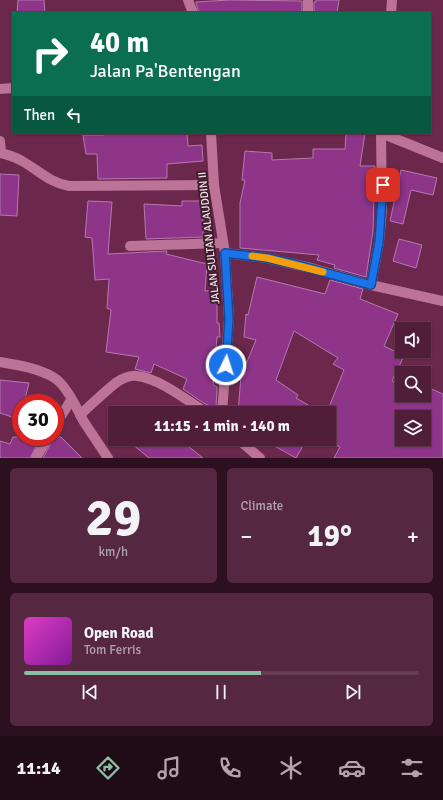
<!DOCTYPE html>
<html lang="en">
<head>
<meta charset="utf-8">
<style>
  :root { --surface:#501e39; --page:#562741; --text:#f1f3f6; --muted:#b4a2ae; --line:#673c53; --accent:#8abfa5 }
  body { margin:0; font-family:Signika,sans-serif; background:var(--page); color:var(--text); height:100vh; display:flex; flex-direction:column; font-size:15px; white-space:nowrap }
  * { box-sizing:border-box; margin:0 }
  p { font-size:13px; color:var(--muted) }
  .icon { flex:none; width:22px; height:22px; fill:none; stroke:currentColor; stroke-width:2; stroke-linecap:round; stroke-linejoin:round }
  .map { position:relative; height:458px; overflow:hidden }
  .drawer { display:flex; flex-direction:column; gap:10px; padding:10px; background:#2c101f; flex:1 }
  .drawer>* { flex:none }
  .banner { position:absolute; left:12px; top:12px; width:419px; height:122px; border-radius:0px; box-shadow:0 1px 3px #0004,0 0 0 1px var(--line); background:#0b6e4f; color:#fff; overflow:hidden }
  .fabs { position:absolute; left:395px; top:322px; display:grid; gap:8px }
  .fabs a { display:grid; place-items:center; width:36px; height:36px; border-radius:0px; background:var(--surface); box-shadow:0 1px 3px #0004,0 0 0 1px var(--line); font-size:20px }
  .speed { position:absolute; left:12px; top:394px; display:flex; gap:8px; font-size:20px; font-weight:700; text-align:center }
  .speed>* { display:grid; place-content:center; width:52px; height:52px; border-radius:50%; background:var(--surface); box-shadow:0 1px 3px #0004,0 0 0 1px var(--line); line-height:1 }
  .speed .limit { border:6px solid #d22; background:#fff; color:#111 }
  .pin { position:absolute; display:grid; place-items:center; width:34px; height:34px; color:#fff; margin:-17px; border-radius:8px; box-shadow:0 2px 6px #0006 }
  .me { position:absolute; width:44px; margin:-22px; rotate:4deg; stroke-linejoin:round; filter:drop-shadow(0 0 3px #0008) }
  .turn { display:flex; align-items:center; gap:14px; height:84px; padding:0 12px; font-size:18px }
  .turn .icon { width:52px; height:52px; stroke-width:2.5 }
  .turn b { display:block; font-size:28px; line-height:34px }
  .then { display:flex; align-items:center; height:38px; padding:0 12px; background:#0003; gap:8px; font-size:15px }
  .big { font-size:30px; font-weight:700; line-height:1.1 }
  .drawer .tile { flex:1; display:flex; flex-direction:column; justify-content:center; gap:6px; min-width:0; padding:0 14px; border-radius:6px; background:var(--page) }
  .drawer .dial { align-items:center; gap:0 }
  .dial b { font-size:52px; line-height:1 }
  .song { display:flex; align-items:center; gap:12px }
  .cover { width:48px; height:48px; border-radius:6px; background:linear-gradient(135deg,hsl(310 70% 55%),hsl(290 70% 35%)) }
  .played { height:4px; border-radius:2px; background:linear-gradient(90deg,var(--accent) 60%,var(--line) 60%) }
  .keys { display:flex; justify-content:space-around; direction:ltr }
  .heat { display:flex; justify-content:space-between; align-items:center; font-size:22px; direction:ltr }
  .drawer .tiles { flex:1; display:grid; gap:10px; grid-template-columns:1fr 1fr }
  .tile:last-child { grid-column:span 2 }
  .trip { position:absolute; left:108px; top:406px; width:228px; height:40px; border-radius:0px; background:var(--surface); box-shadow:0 1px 3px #0004,0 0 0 1px var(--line); font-weight:700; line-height:40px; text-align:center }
  .dock { display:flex; height:64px; justify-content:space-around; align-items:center; background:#200c17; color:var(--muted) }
  .dock .icon { width:28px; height:28px }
  .dock .active { color:var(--accent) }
  .dock b { font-size:18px; color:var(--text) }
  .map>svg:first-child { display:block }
</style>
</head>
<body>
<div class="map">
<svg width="443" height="458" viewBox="0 0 443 458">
  <rect width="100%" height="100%" fill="#6b284c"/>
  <!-- building -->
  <g fill="#8e358a" stroke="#b479b0" fill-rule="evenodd">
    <path d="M18,0H44L45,13H17Z"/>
    <path d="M229,0L302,1V13H199L196,3V2Z"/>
    <path d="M316,0H339L337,13H314V2H316Z"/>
    <path d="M104,133H121V134L187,133L188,146L202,145L203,161L167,164V178L98,179L97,154H86L83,135H104Z"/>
    <path d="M346,133H365L360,166H375L373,231L366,277L334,268L335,265L317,260L319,255L240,248V203L245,180H242L245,151L272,153V160L313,158V149H345Z"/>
    <path d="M401,170L437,178L433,195L411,190L403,224L390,221Z"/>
    <path d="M0,174L19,175L17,216L0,215Z"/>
    <path d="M88,201L112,202L108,254L167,251L166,254L207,264L205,291L217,290V323H219L220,337H217L213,385L217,387L216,408L205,404L183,389L187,379L154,364L151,373L135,369L139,357L106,352L111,310L107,308L109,279L95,280L92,238L85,237Z"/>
    <path d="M182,201H203V237L146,239L144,204L182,206Z"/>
    <path d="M399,239L422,245L416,268L393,261Z"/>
    <path d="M257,277L325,294L330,280L363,289L360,299L398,314L384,346L404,356L392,381L402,386V395H426L429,388L443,394V458H334L340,447L329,442V407L344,370L333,364L338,358L294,331L276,380L298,395L296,398L322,413H238L241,376L256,340L244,337L246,314L248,315ZM402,417H424V439H402Z"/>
    <path d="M0,380L29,383L24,403H21V420L0,413Z"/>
    <path d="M13,437H41L30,458H0V441L10,444Z"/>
    <path d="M54,437H61L82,458H43Z"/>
    <path d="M126,439H179L203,458H149Z"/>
    <path d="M262,439H307L296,458Z"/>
  </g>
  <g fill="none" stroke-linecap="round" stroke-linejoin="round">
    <!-- minor -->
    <g stroke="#bd7297" stroke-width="10">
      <path d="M188,0L193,13"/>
      <path d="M308,0V13"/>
      <path d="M391,13L392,0"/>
      <path d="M0,89L13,88"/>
      <path d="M211,133L214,185L225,253L229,319L222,413"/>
      <path d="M381,133L443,158"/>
      <path d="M0,141L1,153H0"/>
      <path d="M1,153C8,155 16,157 22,161C38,170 50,183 69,186L214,185"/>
      <path d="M130,246L223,243"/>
      <path d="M225,253L267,258L311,268L371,285L443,301"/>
      <path d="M371,285L379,242L382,209L381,133"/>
      <path d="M0,362C18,365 37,368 53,377C66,384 77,409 84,422C92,434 100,446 108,458"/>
      <path d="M80,415C92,404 104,392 117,382C122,379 130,375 137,376C159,378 188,401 207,413"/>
      <path d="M55,426L71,400"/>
      <path d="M238,439L260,458"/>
      <path d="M36,458L48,437"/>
    </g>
  </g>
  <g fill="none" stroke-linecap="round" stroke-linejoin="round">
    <defs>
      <path id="route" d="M226,365L229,319L225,253L267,258L294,264L371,285L379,242L383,185"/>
    </defs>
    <!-- route casing -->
    <use href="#route" stroke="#114b97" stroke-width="10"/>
    <!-- route -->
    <use href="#route" stroke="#1a73e8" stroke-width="7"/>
    <!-- slow -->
    <path stroke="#f59e0b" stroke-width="7" d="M252,256L267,258L323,272"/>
  </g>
  <g text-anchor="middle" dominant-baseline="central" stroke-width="4" stroke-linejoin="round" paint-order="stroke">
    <!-- street labels -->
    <g font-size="11" fill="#fae1ec" stroke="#3d1f2e">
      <text transform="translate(209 238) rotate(-96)">JALAN SULTAN ALAUDDIN II</text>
    </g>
  </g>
</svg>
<div class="fabs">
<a><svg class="icon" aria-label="sound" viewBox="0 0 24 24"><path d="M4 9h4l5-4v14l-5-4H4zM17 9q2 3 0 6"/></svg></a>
<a><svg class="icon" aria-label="search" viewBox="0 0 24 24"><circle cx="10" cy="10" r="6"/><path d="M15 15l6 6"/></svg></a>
<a><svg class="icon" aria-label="layers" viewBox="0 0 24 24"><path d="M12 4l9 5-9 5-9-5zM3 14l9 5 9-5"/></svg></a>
</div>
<div class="speed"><div class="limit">30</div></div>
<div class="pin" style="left:383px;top:185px;background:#d93025"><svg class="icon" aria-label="arrive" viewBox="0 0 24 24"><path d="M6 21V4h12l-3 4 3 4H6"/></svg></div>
<svg class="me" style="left:226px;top:365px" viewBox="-20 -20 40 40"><circle r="17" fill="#1a73e8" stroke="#fff" stroke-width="3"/><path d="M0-11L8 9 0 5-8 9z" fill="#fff"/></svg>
<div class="trip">11:15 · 1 min · 140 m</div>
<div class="banner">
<div class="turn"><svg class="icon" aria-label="right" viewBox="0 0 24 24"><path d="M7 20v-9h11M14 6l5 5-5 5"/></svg><div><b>40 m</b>Jalan Pa'Bentengan</div></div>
<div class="then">Then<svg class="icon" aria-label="left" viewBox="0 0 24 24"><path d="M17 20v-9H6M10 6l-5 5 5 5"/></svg></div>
</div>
</div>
<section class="drawer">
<div class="tiles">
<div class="tile dial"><b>29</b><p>km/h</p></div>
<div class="tile"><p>Climate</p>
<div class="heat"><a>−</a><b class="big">19°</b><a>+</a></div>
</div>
<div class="tile">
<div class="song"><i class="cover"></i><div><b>Open Road</b><p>Tom Ferris</p></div></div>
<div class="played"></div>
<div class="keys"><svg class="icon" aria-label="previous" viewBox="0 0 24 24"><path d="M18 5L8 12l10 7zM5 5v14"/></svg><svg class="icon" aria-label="pause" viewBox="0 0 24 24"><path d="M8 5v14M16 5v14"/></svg><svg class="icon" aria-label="next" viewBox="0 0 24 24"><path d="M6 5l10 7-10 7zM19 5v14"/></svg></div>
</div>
</div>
</section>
<nav class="dock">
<b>11:14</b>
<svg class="icon active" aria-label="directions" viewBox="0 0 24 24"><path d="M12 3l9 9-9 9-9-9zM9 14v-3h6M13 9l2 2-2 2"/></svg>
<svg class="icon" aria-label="music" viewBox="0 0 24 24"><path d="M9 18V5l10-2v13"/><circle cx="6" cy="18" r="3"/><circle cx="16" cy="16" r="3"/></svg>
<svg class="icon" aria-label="phone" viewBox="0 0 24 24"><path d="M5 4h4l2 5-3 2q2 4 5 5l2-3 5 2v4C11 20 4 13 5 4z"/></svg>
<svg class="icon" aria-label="climate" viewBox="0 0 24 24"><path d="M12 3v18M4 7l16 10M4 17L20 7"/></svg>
<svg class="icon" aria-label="car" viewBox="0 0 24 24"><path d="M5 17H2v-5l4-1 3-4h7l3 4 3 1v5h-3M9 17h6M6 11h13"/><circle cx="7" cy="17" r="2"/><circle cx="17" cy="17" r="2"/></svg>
<svg class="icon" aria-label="filters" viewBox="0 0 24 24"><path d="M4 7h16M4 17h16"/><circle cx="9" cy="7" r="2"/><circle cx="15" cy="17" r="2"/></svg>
</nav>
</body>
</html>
